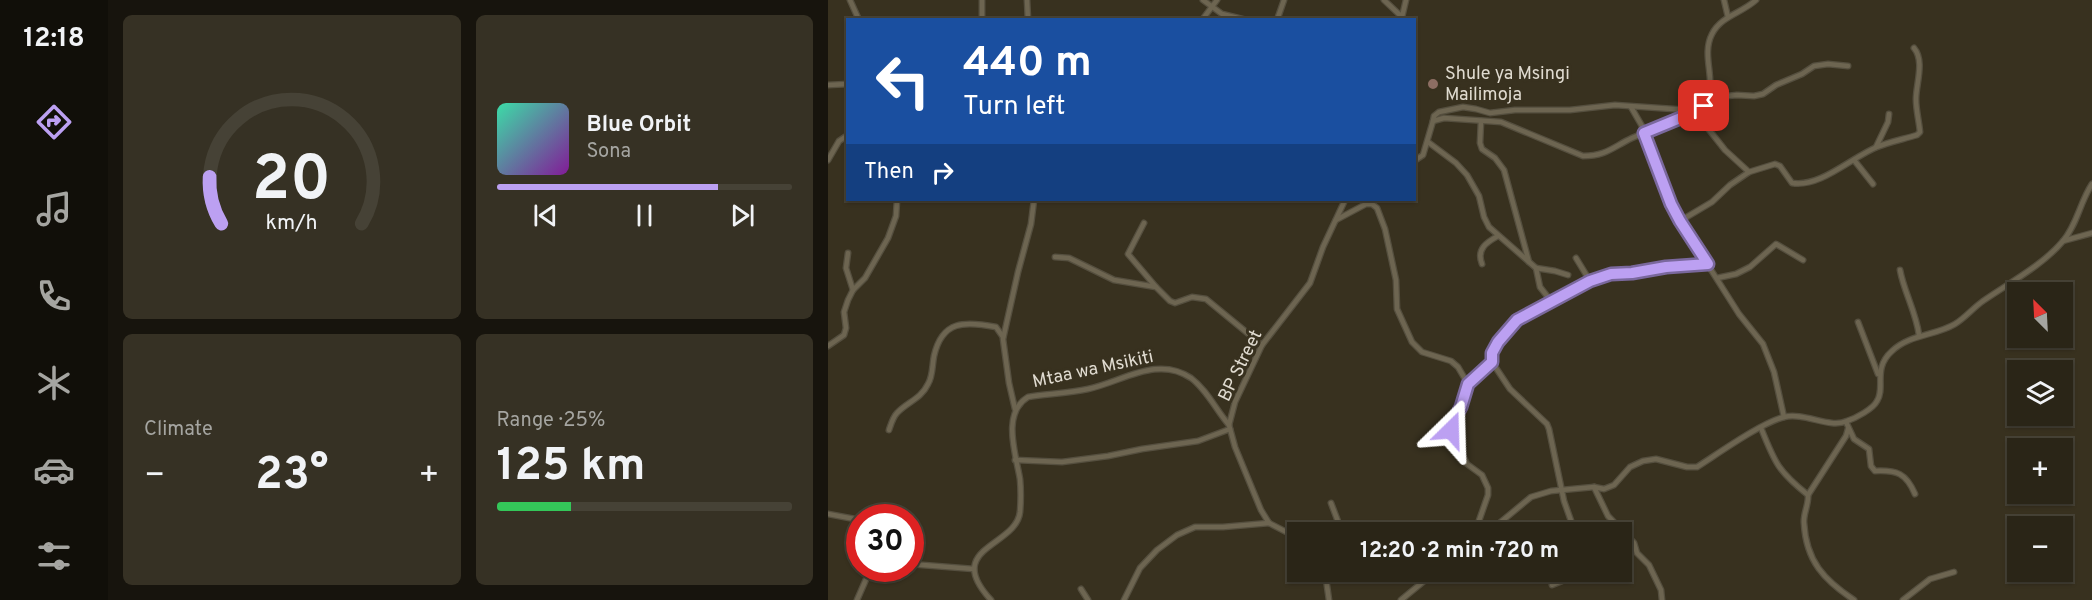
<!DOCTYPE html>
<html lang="en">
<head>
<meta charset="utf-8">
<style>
  :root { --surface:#2a2517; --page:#363124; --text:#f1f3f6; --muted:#a5a5a1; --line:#464236; --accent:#bca0f2 }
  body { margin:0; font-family:Overpass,sans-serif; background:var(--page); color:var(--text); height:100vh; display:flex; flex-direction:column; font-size:22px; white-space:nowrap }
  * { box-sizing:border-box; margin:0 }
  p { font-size:20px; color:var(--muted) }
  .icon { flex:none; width:33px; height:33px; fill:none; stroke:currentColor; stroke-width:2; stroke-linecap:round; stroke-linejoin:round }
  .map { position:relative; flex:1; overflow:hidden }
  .side { display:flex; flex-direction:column; gap:15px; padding:15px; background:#17140d; width:720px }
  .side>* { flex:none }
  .guide { position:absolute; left:18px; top:18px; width:570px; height:183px; border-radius:0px; box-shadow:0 2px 4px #0004,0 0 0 2px var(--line); background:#1a4fa0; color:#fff; overflow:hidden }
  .needle { width:39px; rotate:336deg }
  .buttons { position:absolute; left:1179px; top:282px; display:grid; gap:12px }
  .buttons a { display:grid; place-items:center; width:66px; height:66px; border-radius:0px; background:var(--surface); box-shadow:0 2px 4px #0004,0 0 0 2px var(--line); font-size:30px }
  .speed { position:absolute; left:18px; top:504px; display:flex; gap:12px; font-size:30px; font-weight:700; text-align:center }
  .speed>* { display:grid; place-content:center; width:78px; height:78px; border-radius:50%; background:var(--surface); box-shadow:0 2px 4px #0004,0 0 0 2px var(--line); line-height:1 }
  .speed .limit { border:9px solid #d22; background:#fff; color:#111 }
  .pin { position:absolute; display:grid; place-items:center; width:51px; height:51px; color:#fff; margin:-26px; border-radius:12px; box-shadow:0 3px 9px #0006 }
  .me { position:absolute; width:66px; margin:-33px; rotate:22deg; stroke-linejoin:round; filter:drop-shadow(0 0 4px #0008) }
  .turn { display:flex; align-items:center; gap:21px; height:126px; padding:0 18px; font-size:27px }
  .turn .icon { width:78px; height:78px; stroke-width:2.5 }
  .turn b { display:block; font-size:42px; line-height:51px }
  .then { display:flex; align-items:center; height:57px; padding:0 18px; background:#0003; gap:12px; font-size:22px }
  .big { font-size:45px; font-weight:700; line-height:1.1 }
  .side .card { flex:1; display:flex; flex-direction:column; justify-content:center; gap:9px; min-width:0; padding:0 21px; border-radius:9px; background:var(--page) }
  .side .dial { align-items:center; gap:0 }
  .dial svg { height:156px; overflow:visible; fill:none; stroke:var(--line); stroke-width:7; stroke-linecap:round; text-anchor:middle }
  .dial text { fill:var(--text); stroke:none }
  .song { display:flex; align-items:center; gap:18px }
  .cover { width:72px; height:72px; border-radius:9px; background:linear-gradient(135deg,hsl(160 70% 55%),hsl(290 70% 35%)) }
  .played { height:6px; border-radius:3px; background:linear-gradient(90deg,var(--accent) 75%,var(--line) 75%) }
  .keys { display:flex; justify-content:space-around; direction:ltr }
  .heat { display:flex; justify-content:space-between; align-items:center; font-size:33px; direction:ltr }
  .charge { height:9px; border-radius:4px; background:linear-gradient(90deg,#34c759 25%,var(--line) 0) }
  .side .tiles { flex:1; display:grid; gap:15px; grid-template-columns:repeat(2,1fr) }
  .trip { position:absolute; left:459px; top:522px; width:345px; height:60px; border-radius:0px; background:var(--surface); box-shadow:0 2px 4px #0004,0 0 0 2px var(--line); font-weight:700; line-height:60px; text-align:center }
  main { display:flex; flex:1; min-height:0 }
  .menu { display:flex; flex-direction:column; width:108px; justify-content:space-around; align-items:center; background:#110f09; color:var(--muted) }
  .menu .icon { width:42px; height:42px }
  .menu .active { color:var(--accent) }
  .menu b { font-size:27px; color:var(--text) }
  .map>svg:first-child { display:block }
</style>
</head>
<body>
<main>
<nav class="menu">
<b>12:18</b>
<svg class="icon active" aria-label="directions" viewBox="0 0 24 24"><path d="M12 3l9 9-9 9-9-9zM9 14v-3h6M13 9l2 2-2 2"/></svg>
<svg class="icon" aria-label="music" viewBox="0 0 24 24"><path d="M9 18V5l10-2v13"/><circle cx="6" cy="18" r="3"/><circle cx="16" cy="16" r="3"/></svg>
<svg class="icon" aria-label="phone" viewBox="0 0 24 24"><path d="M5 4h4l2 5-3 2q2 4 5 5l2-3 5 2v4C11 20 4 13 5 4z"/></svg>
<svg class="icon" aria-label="climate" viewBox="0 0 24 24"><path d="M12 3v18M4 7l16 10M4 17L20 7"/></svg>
<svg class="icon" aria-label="car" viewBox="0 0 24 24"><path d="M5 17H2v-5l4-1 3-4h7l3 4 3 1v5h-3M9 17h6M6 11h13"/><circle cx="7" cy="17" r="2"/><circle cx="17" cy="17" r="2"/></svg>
<svg class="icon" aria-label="filters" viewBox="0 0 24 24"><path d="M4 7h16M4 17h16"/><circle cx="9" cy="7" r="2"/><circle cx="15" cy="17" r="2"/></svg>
</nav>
<section class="side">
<div class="tiles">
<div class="card dial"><svg viewBox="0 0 100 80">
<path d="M14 69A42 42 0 1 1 86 69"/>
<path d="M14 69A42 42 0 0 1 8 45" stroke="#bca0f2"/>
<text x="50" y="56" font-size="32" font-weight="700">20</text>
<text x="50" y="72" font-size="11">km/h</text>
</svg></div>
<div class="card">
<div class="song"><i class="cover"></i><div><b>Blue Orbit</b><p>Sona</p></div></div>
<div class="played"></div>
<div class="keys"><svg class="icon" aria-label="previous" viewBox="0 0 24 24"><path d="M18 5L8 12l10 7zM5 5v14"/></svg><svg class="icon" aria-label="pause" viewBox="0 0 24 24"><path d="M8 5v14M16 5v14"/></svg><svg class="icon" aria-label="next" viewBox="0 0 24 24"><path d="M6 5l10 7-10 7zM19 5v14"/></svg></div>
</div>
<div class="card"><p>Climate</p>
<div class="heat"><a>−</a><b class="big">23°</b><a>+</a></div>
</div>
<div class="card"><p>Range · 25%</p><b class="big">125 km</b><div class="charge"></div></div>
</div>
</section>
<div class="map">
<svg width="1264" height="600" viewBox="0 0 1264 600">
  <rect width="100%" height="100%" fill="#38311f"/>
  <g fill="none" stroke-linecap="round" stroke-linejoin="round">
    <defs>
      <g id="street">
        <path d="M22,0L31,20"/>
        <path d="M154,0V20"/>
        <path d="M199,0L200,20"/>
        <path d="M375,0L394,14L418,20"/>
        <path d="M556,0L574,17"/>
        <path d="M896,0L900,17"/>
        <path d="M574,17L578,0"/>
        <path d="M374,20L389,0"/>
        <path d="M449,20L456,0"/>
        <path d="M0,85L20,84"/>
        <path d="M880,98L909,95L926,96L935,94L948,85L974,74L986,66L1000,64L1020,66"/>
        <path d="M803,107L814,126L843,204L852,221L911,314L935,344L946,372L956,417"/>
        <path d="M605,121L606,116L611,112L635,107L648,109L662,113L687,110H742L787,105L860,110L867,112L897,150L921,172"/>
        <path d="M653,121L652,143L654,149L667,158L676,170L701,262"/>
        <path d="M600,142L628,163L639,175L651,196L656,217L661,227L708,268L712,287L723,301"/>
        <path d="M1048,147L1060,122L1061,114"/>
        <path d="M0,160L11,141L20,135"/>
        <path d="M1026,160L1045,184"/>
        <path d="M586,161L595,155L605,121L616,118L673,122L755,156C778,156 785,147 804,138C825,129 846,121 867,112C898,92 870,61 884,34C893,16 914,13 928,0"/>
        <path d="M508,220L538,204H544L549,208L557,229L568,280L569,309L584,342L594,352L623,361L630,367L640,384L633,407L624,424L623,430L639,464L654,475L660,488V495L647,532"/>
        <path d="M852,221L884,202L902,185L921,172L947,164L952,166L964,183C992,188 1024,157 1049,147C1061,142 1076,139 1089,135L1092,132C1091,121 1088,110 1088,99C1088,84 1097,61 1086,48"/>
        <path d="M316,223L300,254L328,287"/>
        <path d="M1235,241L1264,233"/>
        <path d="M20,253L18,268L25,290"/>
        <path d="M227,257L241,258L286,280L328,287L342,301L347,303L364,297L378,299L434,345"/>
        <path d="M748,258L762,281"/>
        <path d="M654,264C648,249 659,242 670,236"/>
        <path d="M708,268L727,271L740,275"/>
        <path d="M1072,270C1076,292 1088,312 1091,335"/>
        <path d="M889,278L908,274L922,267L948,244L975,260"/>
        <path d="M1030,322L1050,374"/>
        <path d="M0,346L16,335L18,328L16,312L20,300L25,290L37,278L60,238L68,216L69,200"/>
        <path d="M664,362L682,389L719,424L721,429L736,501L747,532"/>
        <path d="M640,384L664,362V353L670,342L689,320L762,281L783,274L804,273L838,267L880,264"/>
        <path d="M187,409L181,383L175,339L190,272L203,224L206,200"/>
        <path d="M1018,422L1026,439L1041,449L1043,466L1047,471C1069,470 1078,473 1087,494"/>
        <path d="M933,428C947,463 950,471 980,495C981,504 975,514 976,523C978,561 996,580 1026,600"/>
        <path d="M61,430C63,424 65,417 69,413C79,402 93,399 100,384C105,376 104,366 106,356C114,320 137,321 168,327L175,337"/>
        <path d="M187,460L234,462L280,456L314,449L370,441L402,429"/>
        <path d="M766,487L780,516L806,543L809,553L821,565L833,590L834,600"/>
        <path d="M980,495L1018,436L1020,429"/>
        <path d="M503,503L514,532"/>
        <path d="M0,514L32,520"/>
        <path d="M652,532L668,526L703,497L723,491L766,487L776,489L786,485L802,467L815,461L828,459L859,467H869C891,453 933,423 956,417C977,412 1001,429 1019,421C1028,418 1045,409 1049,401C1058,387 1044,369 1064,351C1082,334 1107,336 1127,324C1137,318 1145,308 1155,301C1181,283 1215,265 1235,241C1249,225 1252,202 1264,184"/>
        <path d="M470,538L441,523L433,510L407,447L401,425L407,402L434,345L482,283L495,247L517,200"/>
        <path d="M82,564L146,569"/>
        <path d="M497,572L501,600"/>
        <path d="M594,572L603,576"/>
        <path d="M724,585L734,581L742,572"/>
        <path d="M253,589L260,600"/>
        <path d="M29,600L43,568"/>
        <path d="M163,600C114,547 188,547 192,512C193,500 193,490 192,479C188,455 173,413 200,397C220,394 241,393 260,389C294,382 329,355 363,378C379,390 388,410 401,425"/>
        <path d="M296,600L312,568L329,550L349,535L367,527H395L441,523"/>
        <path d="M573,600L607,572"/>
        <path d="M1075,600L1102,579L1126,572"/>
      </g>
    </defs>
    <!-- street casing -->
    <use href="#street" stroke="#554f3f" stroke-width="7"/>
    <!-- street -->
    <use href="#street" stroke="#6d6551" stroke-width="4.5"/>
  </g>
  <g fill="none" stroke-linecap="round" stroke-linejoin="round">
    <defs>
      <path id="route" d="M623,430L624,424L633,407L640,384L664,362V353L670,342L689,320L762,281L783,274L804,273L838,267L880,264L852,221L843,204L816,133L867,112L876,106"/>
    </defs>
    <!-- route casing -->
    <use href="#route" stroke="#7a689d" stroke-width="15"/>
    <!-- route -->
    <use href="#route" stroke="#bca0f2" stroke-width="10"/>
  </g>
  <!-- markers -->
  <circle fill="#8d6e63" stroke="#38311f" stroke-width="2" cx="605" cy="84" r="6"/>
  <g text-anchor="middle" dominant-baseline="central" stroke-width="6" stroke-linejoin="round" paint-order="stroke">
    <!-- poi labels -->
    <g font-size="18" fill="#e0dbd0" stroke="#38311f" text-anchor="start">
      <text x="617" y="74">Shule ya Msingi<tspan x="617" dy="21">Mailimoja</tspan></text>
    </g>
    <!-- street labels -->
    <g font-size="18" fill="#e0dbd0" stroke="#38311f">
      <text transform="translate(413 366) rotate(-64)">BP Street</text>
      <text transform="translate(265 370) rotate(-12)">Mtaa wa Msikiti</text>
    </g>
  </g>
</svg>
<div class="buttons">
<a><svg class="needle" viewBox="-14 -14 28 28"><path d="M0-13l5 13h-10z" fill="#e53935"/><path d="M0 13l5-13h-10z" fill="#a5a5a1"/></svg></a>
<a><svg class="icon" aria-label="layers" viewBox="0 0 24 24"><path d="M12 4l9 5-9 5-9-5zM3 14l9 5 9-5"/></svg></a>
<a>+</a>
<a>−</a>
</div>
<div class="speed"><div class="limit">30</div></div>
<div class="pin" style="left:876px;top:106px;background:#d93025"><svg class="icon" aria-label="arrive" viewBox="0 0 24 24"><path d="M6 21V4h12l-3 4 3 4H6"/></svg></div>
<svg class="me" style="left:623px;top:430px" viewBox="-20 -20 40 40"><path d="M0-17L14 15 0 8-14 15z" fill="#bca0f2" stroke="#fff" stroke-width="4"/></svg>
<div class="trip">12:20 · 2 min · 720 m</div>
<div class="guide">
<div class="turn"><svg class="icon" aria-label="left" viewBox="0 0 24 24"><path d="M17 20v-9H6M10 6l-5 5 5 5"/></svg><div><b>440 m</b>Turn left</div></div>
<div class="then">Then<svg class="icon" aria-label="right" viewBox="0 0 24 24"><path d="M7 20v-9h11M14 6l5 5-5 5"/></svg></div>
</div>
</div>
</main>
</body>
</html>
